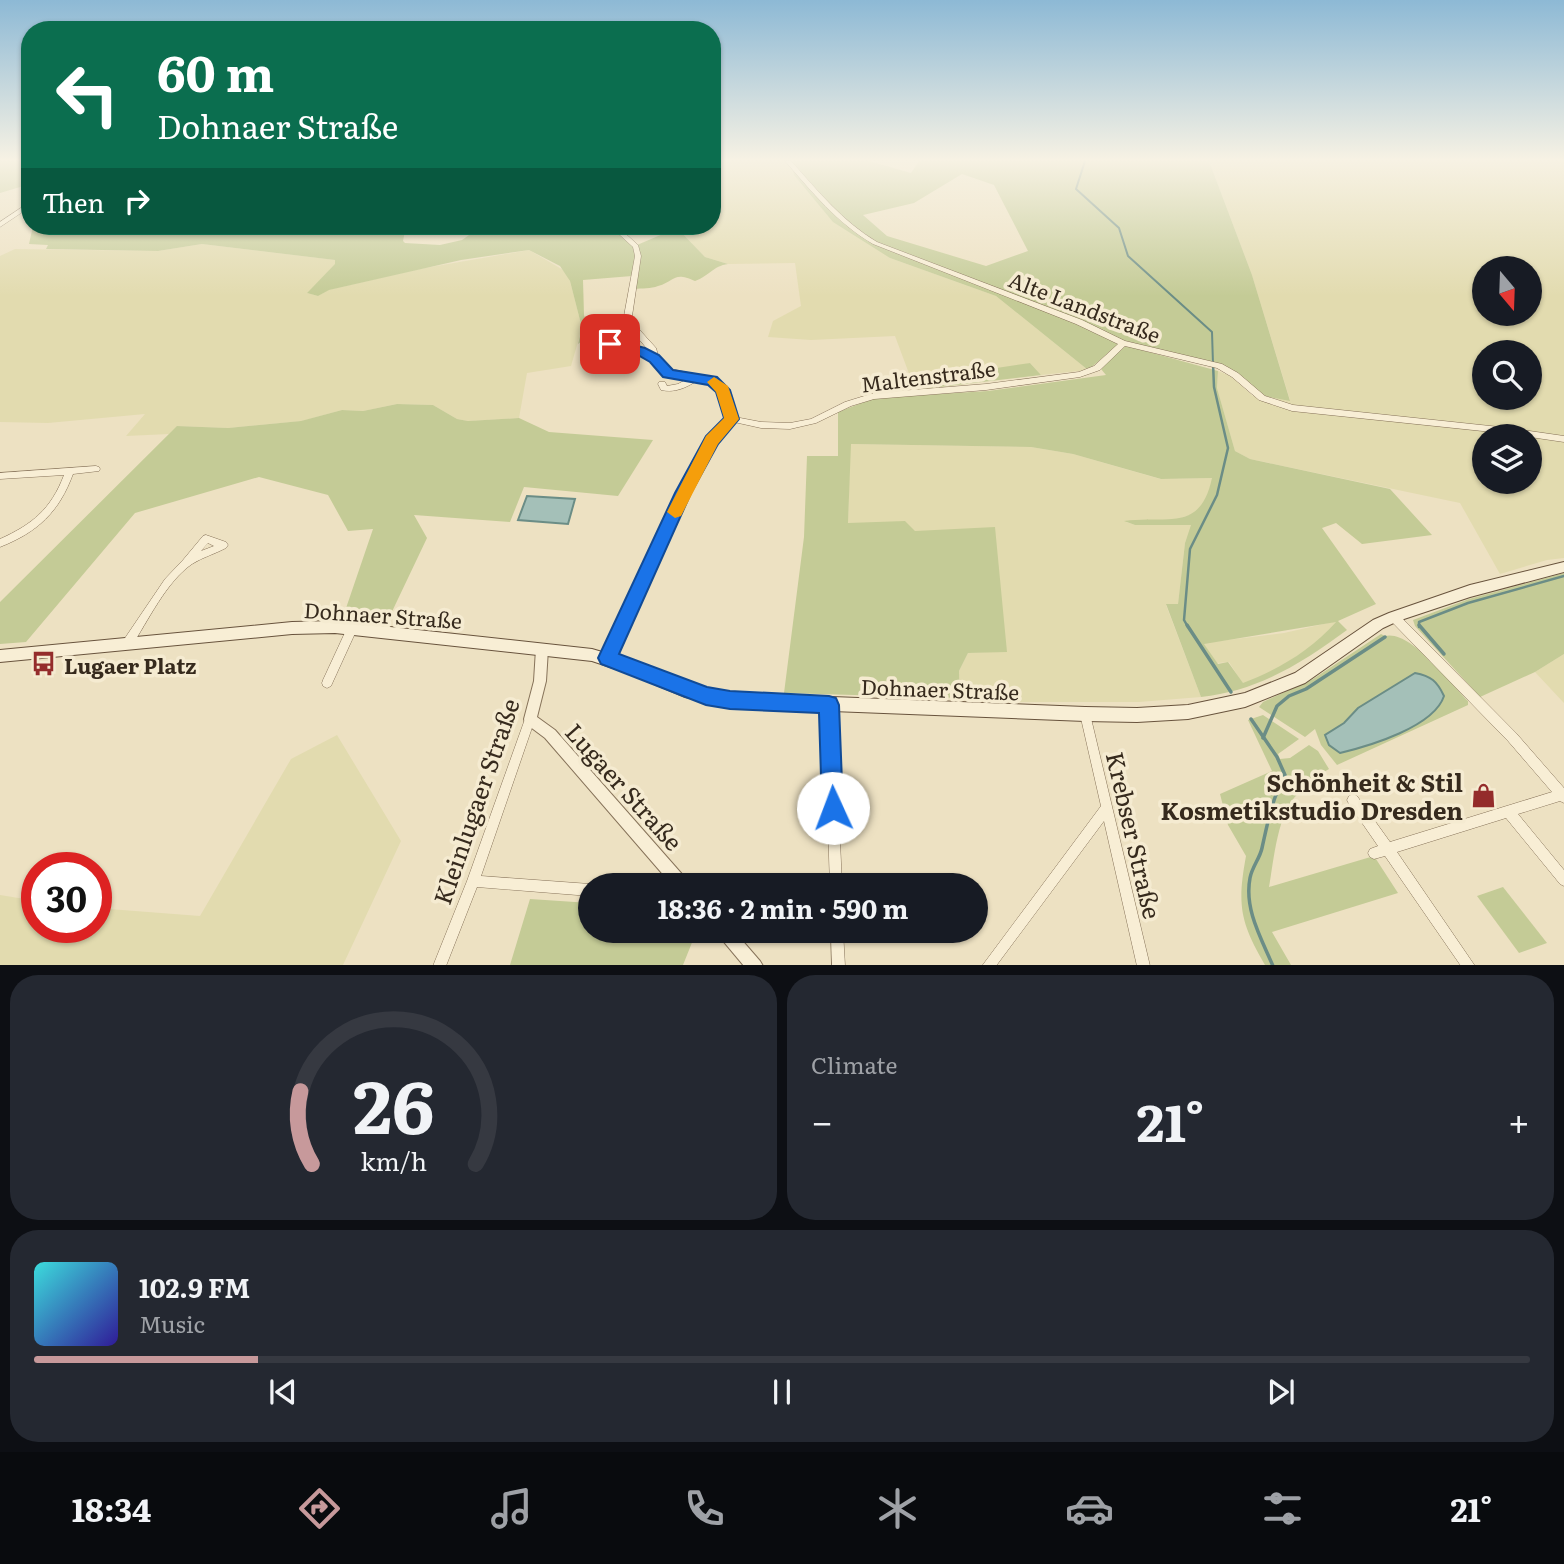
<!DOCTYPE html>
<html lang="en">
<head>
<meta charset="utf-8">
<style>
  :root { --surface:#171b24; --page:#242831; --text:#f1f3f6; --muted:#9ea1a6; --line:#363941; --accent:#c7999b }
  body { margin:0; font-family:Literata,serif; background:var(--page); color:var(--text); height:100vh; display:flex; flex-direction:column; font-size:26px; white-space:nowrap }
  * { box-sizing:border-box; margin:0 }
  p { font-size:23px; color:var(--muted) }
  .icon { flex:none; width:38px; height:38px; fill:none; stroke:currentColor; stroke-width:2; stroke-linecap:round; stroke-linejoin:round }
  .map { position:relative; height:965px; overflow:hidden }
  .panel { display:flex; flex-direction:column; gap:10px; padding:10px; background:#0d0f14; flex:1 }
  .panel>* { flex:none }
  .top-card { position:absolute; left:21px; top:21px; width:700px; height:214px; border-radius:28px; box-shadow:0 2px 5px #0004; background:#0b6e4f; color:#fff; overflow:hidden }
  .needle { width:46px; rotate:161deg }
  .controls { position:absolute; left:1472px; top:256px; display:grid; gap:14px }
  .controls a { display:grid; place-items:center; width:70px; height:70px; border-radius:50%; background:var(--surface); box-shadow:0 2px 5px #0004; font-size:35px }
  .speed { position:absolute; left:21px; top:852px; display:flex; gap:14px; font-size:35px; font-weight:700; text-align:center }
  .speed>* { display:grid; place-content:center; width:91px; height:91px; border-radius:50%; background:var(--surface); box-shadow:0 2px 5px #0004; line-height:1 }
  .speed .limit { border:10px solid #d22; background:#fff; color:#111 }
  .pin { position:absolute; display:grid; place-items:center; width:60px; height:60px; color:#fff; margin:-30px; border-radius:14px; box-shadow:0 4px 10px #0006 }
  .me { position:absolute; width:77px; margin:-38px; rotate:358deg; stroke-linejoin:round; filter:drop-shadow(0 0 5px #0008) }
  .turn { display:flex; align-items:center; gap:24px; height:147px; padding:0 21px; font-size:32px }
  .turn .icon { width:91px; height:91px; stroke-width:2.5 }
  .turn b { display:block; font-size:49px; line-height:60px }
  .then { display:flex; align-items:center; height:66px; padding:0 21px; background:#0003; gap:14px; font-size:26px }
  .big { font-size:52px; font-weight:700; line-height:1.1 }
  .panel .tile { flex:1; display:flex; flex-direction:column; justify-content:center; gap:10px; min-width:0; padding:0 24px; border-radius:28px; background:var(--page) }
  .panel .dial { align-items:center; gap:0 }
  .dial svg { height:182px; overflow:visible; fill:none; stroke:var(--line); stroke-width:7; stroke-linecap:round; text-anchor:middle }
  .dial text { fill:var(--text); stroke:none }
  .song { display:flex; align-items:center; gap:21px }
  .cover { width:84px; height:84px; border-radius:10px; background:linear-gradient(135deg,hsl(180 70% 55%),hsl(250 70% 35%)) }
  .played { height:7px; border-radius:4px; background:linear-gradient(90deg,var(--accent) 15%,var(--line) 15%) }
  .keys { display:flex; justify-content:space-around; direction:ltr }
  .heat { display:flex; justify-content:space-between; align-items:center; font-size:38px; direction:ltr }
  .panel .tiles { flex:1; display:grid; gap:10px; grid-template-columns:1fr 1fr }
  .tile:last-child { grid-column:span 2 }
  .trip { position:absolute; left:578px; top:873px; width:410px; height:70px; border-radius:35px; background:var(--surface); box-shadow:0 2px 5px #0004; font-weight:700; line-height:70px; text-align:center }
  .tab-bar { display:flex; height:112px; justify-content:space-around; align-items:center; background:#090b0e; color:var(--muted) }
  .tab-bar .icon { width:49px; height:49px }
  .tab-bar .current { color:var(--accent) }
  .tab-bar b { font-size:32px; color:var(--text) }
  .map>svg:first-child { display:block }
</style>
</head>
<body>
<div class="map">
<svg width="1564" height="966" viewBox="0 0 1564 966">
  <rect width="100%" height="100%" fill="#ede1c2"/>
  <!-- farmland -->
  <g fill="#e2dbaf" fill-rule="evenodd">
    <path d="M712,161H791L890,258L996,296L1088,370L1041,375L1030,363L961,380L914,387L895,336L811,340L768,337L773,321L801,306L795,263L728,264L705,257L677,228L712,226Z"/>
    <path d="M1209,161H1564V558L1547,560L1500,574L1460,503L1250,459L1235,451L1217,388L1218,371L1231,376L1253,396L1290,400L1252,275ZM1484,268H1530V313H1484ZM1484,352H1530V397H1484ZM1484,436H1530V481H1484Z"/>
    <path d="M202,244L335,260L336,264L307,293L318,296L328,290L419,269L529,250L565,271L570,281L582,328L571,366L527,373L519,418L468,421L457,419L433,405L397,404L363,411L342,410L302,421L228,428L178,426L169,434L126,436L145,414L48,423L0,422V256L15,249L158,251Z"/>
    <path d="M850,444L1031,447L1073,454L1160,479L1213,478L1206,500L1196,513L1178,519L1126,522L1135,525H1192L1185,543L1178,604L1166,605L1201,697L1139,702H1020L960,698L959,671L968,653L1007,651L915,531L848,523Z"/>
    <path d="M1337,621L1318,642L1273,672L1243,684L1229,662L1217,663L1203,643L1284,633Z"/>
    <path d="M1564,654V703L1535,672Z"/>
    <path d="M337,735L401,841L343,965H0V895L37,901V928H96V908L200,916L291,759Z"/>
  </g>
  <!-- green -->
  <g fill="#c4cb96" fill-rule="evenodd">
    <path d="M0,161H30L28,166L30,184L0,193Z"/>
    <path d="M791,161H869L911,173L919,161H1209L1252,275L1290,401L1264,396L1232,370L1119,344L1088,370L996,296L890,258L833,222L794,175ZM962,174L994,185L1028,251L986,266L887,236L863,215L914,203Z"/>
    <path d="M33,226H406L403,241L405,243L440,245L462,240L482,226H611L630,240L636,254L632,276L583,280L584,315L590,335L578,344L582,328L570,281L560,266L529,250L461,260L329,290L318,296L307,293L335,264V260L202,244L158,251L46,249L48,245L29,244Z"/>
    <path d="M677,228L705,257L728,264C713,266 709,276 695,281C673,271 676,281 658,286C651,289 642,288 634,289L637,245Z"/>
    <path d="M1127,346L1218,371L1217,388L1235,451L1250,459L1390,489L1432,535L1362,544L1336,523L1322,528L1376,604L1338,621L1347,630C1302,663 1258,691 1201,697L1166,604H1178L1185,543L1191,525H1135L1124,521C1168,515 1200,533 1212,478L1161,479L1073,454L1031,447L851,444L848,523L905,521L915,531L995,527L1007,652L968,653L959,671L960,698L784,693L804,537L807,456H838V412L875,398L988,391L1106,375L1101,369L1122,347ZM1336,622C1310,651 1279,669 1243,683L1228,662L1218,664L1204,644Z"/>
    <path d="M1030,363L1041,375L923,389L922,386L961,380L970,372Z"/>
    <path d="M397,404L433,405L457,419L468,421L519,418L549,432L653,440L618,496L524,487L510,522L414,515L427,538L388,620L344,614L373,529L348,531L328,495L259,477L135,513L26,642L0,644V602L177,426L228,428L301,421L342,410L363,411Z"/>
    <path d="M1564,573V654L1535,672L1480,697L1415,626L1413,620L1469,599Z"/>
    <path d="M1381,634L1385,636C1410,629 1452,684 1468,701V705L1337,765L1321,745L1315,729L1305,737L1259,707L1263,702L1313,679Z"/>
    <path d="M1263,715L1299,739L1278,754L1280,759L1290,758L1309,745L1318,751L1329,769L1305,783L1302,791C1278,805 1274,860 1269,887L1374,856L1398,893L1272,932L1291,965H1265C1240,922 1237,905 1246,856L1228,825L1220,794L1272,771L1248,720Z"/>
    <path d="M1503,887L1547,943L1519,953L1477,896Z"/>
    <path d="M530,899L590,903V931H692L695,935L683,965H510Z"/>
  </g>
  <!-- water -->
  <g fill="#a4c0b8" stroke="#6b8d86" stroke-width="2">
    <path d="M527,496L575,499L568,524L518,520Z"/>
    <path d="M1415,673C1431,676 1437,681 1444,696C1434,727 1369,746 1340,753L1329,745L1325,735L1344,723L1358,708Z"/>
  </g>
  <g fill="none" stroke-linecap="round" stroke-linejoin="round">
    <!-- stream-far2 -->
    <path stroke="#6b8d86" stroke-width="2" d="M1085,161L1076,189L1119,228L1128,256L1212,332L1213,364"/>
    <!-- stream-far1 -->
    <g stroke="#6b8d86" stroke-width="2.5">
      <path d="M1188,627L1184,620L1190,549L1217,495L1228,448L1214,387L1213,363"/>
      <path d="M1419,627V622L1468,603L1564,576"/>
    </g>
    <!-- stream -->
    <g stroke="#6b8d86" stroke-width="3.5">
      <path d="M1187,625L1231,692"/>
      <path d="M1419,625L1444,654"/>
      <path d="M1251,719L1277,757L1285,775C1272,799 1268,821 1262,848C1260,858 1252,867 1250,878C1244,909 1261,938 1273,966"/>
      <path d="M1263,738L1277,706L1289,696L1306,689L1385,637"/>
    </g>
    <defs>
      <g id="minor">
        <path d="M785,161H791C818,191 842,221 877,242L1082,320L1125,341L1222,364L1238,373L1265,396L1293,405L1509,428L1564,436V442L1530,437V436L1292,411L1259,400L1232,377L1217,368L1125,346L1100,370L1080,377L986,390L874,399L851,406L816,423L790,429L761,428L734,422L715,442L687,493L612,661L608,663L604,661L603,658L679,493L709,438L728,418L717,388L698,380C686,388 675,393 661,390L658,384L659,382H665L667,386L678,384L689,378L660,372L652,361L628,349L588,342L584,340L588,338L630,345L650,354L649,351L631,330L624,316L635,256L633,247L610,226H617L638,245L641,256L632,316L637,327L656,348L659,359L666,368L705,376L723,384L735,417L761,422L790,423L811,419L845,402L874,393L986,384L1079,372L1094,366L1118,344L1076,324L873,244C837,223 812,192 785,161Z"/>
        <path d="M30,202V207L0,227V222Z"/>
        <path d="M96,466L99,467L100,469L99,471L73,474C59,512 38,532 0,547V539C33,524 51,509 64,475L0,479V473Z"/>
        <path d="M206,535L226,542L228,545L226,548C215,554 203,557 192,564C166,582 148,621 131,647L127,648L123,647L122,644L123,641L165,579L183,560L203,536ZM208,543L214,546L201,551Z"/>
        <path d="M1394,613L1398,614L1516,733L1564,788V803L1560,801L1518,814L1564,870V886L1560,884L1506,818L1397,852L1475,966H1461L1385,856L1374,859L1370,857L1368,853L1370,849L1378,846L1349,804L1347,800L1349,796L1353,794L1357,796L1390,842L1552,792L1508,741L1390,620L1389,617L1390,614Z"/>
        <path d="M352,625L356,626L357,629L331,686L327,688L323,686L322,683L323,680L348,626Z"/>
        <path d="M829,700L833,702L834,705L842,886H830L824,705L825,702Z"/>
        <path d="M1085,709L1089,710L1090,714L1150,966H1137L1104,821L996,966H982L1101,806L1080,714L1081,710Z"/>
        <path d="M530,714L534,715L535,719L481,876L590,884L594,886H590V896L477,887L446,966H433L467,881L525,719L526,715Z"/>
        <path d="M831,931H843L845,966H832Z"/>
      </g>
      <g id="tertiary">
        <path d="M542,644L546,645L548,649L546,681L537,717L555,730L688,881L690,886H673L545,738L525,723L524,719L534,681L536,649L538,645Z"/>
        <path d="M716,931H734L760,961L763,966H744L719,936Z"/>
      </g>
      <path id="secondary" d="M1564,562V572L1470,597L1398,621L1383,628L1305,683L1245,707L1188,719L1137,722L1085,721L730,707L685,697L628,673L592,661L335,633L292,634L0,662V650L292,622L335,621L592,649L636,662L686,684L730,693L1085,707L1137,708L1188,705L1245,693L1295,673L1373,620L1389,613L1470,585Z"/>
    </defs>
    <!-- minor casing -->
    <use href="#minor" stroke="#867259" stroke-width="1"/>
    <!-- tertiary casing -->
    <use href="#tertiary" stroke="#867259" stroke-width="2"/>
    <!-- secondary casing -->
    <use href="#secondary" stroke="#68533d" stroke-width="2"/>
    <!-- minor -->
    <use href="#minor" fill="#f8eed5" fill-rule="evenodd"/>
    <!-- tertiary -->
    <use href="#tertiary" fill="#f8eed5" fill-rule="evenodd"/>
    <!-- secondary -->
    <use href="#secondary" fill="#f8eed5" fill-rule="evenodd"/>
  </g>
  <!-- sky -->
  <linearGradient id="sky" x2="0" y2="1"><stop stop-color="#8db9d5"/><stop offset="0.54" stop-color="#f7f2e4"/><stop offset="1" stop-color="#f7f2e4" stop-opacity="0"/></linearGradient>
  <rect width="1564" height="296" fill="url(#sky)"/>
  <!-- route -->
  <path fill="#1a73e8" stroke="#114b97" stroke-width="2" d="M610,339L645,348L659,355L673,370L717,377L730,390L739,419L718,444L691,493L619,654L707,687L730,691L829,696L836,698L839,705L843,808L840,815L833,818L825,815L822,808L819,713L730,709L706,705L601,664L598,658L675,493L706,436L724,418L716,392L708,385L663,377L650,362L636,354L605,347L603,344Z"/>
  <!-- slow -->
  <path fill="#f59e0b" d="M714,377L728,386L739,419L718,444L681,516L675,518L667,512L706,436L724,418L716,392L707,382Z"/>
  <!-- icons -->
  <defs>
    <symbol id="bus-bare" viewBox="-9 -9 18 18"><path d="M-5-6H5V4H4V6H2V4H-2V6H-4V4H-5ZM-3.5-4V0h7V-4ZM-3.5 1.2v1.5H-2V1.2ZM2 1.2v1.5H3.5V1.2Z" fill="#942c2b" stroke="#f5ebd1" stroke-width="2.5" paint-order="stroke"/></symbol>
    <symbol id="shop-bare" viewBox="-9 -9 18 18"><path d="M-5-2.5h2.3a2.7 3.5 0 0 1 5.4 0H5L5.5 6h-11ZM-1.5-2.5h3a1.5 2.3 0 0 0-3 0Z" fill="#942c2b" stroke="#f5ebd1" stroke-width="2.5" paint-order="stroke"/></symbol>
  </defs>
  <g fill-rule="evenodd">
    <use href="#bus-bare" x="26" y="646" width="35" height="35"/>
    <use href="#shop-bare" x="1466" y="778" width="35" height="35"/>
  </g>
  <g text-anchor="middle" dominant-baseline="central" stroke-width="7" stroke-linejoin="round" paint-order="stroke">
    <!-- street labels -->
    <g font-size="21" fill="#362a1d" stroke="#f5ebd1">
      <text transform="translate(1085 306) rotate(21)">Alte Landstraße</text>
      <text transform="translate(928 375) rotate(-7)">Maltenstraße</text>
      <text transform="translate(383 614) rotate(4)">Dohnaer Straße</text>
      <text transform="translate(940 688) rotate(2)">Dohnaer Straße</text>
    </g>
    <!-- poi labels -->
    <g font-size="21" font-weight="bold" fill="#362a1d" stroke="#f5ebd1" text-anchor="start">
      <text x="64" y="664">Lugaer Platz</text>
    </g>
    <!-- near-poi labels -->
    <g font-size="24" font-weight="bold" fill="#362a1d" stroke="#f5ebd1" text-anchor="end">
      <text x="1463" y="781">Schönheit &amp; Stil<tspan x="1463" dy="28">Kosmetikstudio Dresden</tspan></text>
    </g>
    <!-- near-street labels -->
    <g font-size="24" fill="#362a1d" stroke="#f5ebd1">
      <text transform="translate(625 786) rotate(48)">Lugaer Straße</text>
      <text transform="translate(475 801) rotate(-71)">Kleinlugaer Straße</text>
      <text transform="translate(1135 835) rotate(77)">Krebser Straße</text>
    </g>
  </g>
</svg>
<div class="controls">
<a><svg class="needle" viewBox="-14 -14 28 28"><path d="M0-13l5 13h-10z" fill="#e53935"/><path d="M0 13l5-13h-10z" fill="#9ea1a6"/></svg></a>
<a><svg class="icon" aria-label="search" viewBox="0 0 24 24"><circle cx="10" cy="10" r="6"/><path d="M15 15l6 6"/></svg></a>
<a><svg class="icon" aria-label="layers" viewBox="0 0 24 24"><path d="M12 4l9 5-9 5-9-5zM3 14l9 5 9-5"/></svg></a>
</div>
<div class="speed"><div class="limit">30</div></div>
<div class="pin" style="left:610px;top:344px;background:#d93025"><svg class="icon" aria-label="arrive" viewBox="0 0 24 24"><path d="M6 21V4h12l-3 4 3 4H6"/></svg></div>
<svg class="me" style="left:833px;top:808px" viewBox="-20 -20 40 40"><circle r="19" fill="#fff"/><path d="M0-13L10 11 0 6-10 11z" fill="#1a73e8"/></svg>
<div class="trip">18:36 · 2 min · 590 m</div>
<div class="top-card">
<div class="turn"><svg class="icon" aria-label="left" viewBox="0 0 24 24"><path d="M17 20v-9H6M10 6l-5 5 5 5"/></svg><div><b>60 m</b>Dohnaer Straße</div></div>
<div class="then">Then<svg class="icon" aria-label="right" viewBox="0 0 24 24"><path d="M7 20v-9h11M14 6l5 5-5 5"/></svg></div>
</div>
</div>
<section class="panel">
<div class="tiles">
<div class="tile dial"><svg viewBox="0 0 100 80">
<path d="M14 69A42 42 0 1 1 86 69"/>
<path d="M14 69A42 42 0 0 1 9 37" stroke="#c7999b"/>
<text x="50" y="56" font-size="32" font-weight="700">26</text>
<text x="50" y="72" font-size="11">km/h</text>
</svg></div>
<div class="tile"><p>Climate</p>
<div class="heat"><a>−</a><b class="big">21°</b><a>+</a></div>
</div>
<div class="tile">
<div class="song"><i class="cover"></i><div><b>102.9 FM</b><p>Music</p></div></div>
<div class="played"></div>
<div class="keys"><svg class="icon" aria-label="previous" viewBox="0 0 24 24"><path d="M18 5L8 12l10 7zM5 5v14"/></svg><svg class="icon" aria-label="pause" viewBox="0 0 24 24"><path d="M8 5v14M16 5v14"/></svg><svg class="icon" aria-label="next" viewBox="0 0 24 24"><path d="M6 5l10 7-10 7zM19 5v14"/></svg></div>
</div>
</div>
</section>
<nav class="tab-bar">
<b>18:34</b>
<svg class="icon current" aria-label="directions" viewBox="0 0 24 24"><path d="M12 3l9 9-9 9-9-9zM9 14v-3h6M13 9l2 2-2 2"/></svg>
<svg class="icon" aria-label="music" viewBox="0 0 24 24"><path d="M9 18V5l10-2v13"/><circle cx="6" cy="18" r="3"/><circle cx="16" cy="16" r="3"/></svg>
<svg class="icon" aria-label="phone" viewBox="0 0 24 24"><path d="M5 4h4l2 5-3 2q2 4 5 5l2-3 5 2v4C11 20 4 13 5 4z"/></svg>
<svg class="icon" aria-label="climate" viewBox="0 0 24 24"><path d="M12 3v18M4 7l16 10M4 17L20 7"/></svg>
<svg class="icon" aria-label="car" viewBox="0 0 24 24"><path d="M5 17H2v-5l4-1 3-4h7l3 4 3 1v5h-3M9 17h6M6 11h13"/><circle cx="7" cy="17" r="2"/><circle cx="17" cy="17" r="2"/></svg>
<svg class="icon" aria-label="filters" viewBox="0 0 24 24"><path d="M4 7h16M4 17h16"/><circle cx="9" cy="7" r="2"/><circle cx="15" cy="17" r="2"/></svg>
<b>21°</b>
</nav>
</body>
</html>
